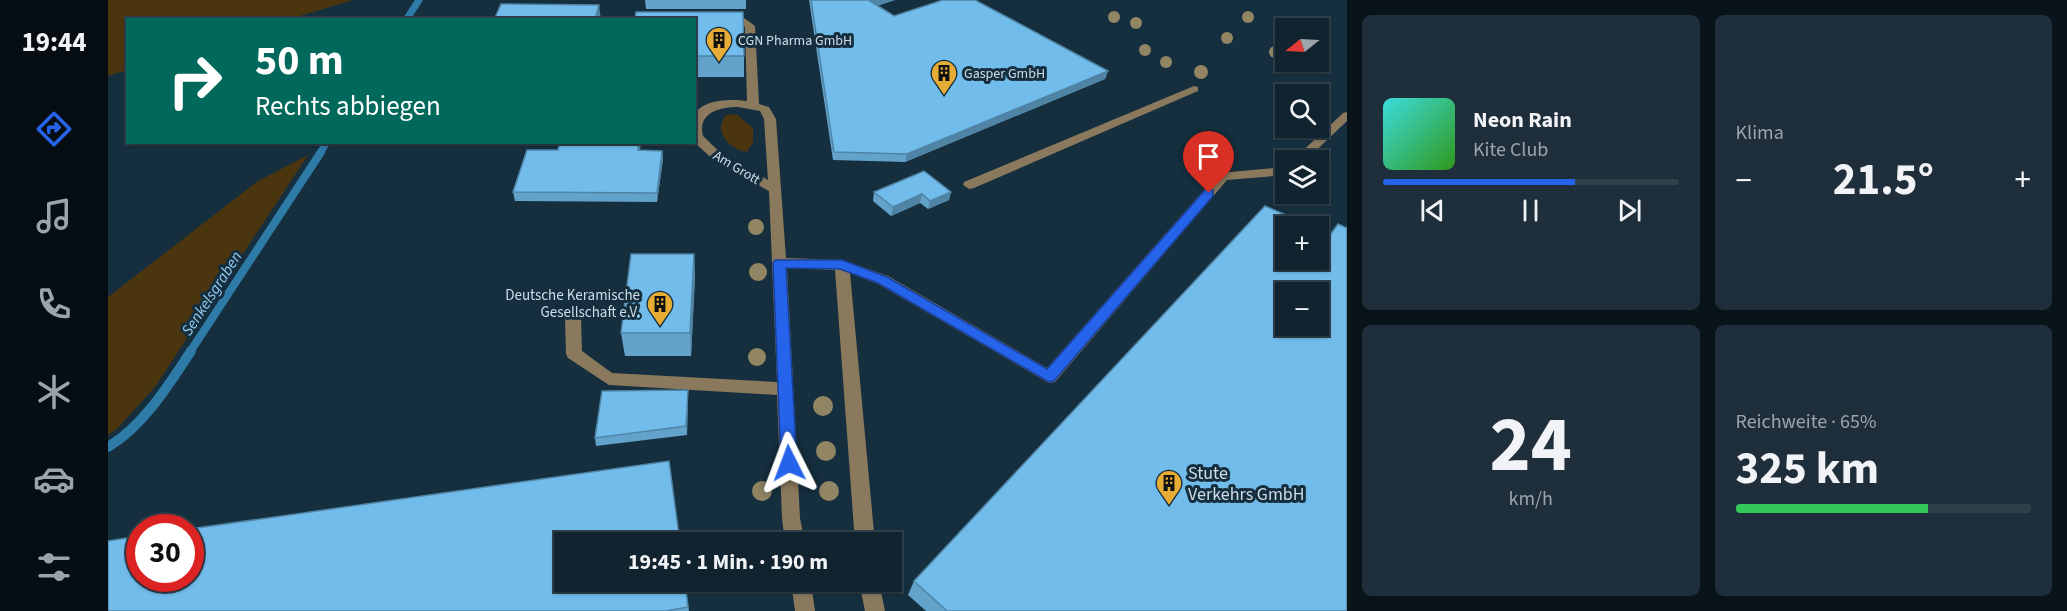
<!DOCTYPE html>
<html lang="de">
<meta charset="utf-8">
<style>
body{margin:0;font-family:"Source Sans 3",sans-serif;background:#1e2f3b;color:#f1f3f6;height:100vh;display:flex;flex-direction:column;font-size:22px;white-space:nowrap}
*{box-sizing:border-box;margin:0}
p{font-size:20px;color:#9ca4aa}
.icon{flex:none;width:33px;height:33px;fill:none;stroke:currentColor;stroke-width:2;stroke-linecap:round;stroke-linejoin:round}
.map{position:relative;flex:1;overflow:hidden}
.drawer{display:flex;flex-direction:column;gap:15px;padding:15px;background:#09131a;width:720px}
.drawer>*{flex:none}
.banner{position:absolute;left:18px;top:18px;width:570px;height:126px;border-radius:0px;box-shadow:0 2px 4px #0004,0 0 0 2px #30404b;background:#00695c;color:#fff;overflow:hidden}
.needle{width:39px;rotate:252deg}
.fabs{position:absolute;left:1167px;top:18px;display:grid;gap:12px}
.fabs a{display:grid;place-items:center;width:54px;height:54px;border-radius:0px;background:#10232f;box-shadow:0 2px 4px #0004,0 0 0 2px #30404b;font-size:30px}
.speed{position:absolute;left:18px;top:514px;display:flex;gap:12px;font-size:30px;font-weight:700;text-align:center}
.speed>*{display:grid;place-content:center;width:78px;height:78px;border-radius:50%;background:#10232f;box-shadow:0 2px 4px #0004,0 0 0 2px #30404b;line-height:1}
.speed .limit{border:9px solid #d22;background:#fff;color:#111}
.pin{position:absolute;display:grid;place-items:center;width:51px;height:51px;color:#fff;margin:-62px -26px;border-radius:50% 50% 50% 0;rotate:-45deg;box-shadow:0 0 6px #0007}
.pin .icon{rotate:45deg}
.me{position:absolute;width:66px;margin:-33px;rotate:357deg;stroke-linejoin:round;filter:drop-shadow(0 0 4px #0008)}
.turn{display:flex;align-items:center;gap:21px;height:126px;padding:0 30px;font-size:27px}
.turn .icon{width:78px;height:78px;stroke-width:2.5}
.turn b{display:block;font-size:42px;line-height:51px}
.big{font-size:45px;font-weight:700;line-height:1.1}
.drawer .card{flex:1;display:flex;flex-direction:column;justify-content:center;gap:9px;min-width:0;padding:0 21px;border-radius:9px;background:#1e2f3b}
.drawer .dial{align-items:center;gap:0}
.dial b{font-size:78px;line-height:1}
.song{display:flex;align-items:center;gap:18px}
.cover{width:72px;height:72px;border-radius:9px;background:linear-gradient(135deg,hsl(180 70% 55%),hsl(110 70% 35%))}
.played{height:6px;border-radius:3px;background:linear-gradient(90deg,#2563eb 65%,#30404b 65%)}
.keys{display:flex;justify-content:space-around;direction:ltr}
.heat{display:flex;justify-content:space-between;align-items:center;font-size:33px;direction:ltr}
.charge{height:9px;border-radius:4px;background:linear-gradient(90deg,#34c759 65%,#30404b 0)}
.drawer .tiles{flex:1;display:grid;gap:15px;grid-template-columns:repeat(2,1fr)}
.trip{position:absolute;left:446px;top:532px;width:348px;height:60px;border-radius:0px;background:#10232f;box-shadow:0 2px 4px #0004,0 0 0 2px #30404b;font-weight:700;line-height:60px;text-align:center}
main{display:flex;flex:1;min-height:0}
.dock{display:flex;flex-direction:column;width:108px;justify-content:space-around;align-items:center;background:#060e13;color:#9ca4aa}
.dock .icon{width:42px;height:42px}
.dock .selected{color:#2563eb}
.dock b{font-size:27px;color:#f1f3f6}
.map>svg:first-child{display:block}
.green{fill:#4a350e}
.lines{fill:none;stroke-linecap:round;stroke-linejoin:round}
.stream-far2{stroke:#2f7ba7;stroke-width:7}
.stream-far1{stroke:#2f7ba7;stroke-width:8}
.stream{stroke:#2f7ba7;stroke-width:10}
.minor{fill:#8a795d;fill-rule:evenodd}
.tree{fill:#918564}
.wall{fill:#62a2cb}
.shaded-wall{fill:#5084a5}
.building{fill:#72bcec;stroke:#5084a5;stroke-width:1.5;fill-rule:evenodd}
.route{fill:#2563eb;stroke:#184099;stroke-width:1.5}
.labels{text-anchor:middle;stroke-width:6;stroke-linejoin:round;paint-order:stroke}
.far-poi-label{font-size:14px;fill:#cedde8;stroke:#152f3f;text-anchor:start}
.far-street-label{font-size:14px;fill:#cedde8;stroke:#152f3f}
.poi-label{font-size:15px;fill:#cedde8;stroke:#152f3f;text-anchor:end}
.water-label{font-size:16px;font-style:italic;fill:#94ccf2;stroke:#152f3f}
.near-poi-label{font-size:18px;fill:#cedde8;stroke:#152f3f;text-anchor:start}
</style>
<main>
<nav class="dock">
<b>19:44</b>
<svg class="icon selected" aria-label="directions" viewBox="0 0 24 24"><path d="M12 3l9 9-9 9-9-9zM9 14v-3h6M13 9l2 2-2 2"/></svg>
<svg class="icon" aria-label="music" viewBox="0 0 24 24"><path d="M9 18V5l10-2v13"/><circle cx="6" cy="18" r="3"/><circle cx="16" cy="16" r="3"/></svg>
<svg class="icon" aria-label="phone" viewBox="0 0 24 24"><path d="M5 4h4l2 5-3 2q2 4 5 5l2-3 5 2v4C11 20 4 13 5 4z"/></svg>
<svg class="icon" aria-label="climate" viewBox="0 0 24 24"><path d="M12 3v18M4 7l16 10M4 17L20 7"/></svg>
<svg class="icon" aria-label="car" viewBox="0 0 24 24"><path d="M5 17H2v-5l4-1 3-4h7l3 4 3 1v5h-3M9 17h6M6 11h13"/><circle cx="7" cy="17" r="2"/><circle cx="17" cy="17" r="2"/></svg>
<svg class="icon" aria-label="filters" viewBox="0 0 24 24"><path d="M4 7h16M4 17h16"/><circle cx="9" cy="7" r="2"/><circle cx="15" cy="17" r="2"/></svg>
</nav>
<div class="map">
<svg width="1239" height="611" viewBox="0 0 1239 611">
<rect width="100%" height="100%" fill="#152f3f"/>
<!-- green -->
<g class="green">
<polygon points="0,0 245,0 182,19 20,20 19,70 0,76"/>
<path d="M628,114L645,128V142L639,152C621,149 605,132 618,115Z"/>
<polygon points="200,155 47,387 9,429 0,435 0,297 150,181"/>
</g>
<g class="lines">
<!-- stream-far2 -->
<g class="stream-far2">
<polyline points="298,20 311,0"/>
<polyline points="212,153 219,142"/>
</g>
<!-- stream-far1 -->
<polyline class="stream-far1" points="82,352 213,152"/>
<!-- stream -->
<path class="stream" d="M0,447C35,426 61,385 83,351"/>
<!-- minor -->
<g class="minor">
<path d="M636,18L647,26L651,104L661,107L668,119L678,258L734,260L780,276L939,368L1111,173L1178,167V175L1119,180L947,382L941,383L770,284L742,273L767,543H747L727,270L679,268L692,518L697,543H677L674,518L669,395L501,385L460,358L458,354L457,318L460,314H470L473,318L474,351L504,373L669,382L661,191L609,163L586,142C586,134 585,124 586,117C592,98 625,99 639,101L637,27L634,24L586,25V20H584ZM630,107L652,111L656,119L660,180L618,158L595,136C589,113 611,107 630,107Z"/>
<polygon points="1086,86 1090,87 1090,91 866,188 861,189 855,185 856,182"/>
<polygon points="1239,112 1239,121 1198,160 1185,160 1235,113"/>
<polygon points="683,582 703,582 707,611 687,611"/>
<polygon points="751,582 771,582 777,611 757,611"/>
</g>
</g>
<!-- trees -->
<g class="tree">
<circle cx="1006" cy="17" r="6"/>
<circle cx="1140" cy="17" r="6"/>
<circle cx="1028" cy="23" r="6"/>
<circle cx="1119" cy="38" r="6"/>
<circle cx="1037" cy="50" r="6"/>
<circle cx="1167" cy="52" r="6"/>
<circle cx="1058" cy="62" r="6"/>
<circle cx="1093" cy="72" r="7"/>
<circle cx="648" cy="227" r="8"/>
<circle cx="650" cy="272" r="9"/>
<circle cx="649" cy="357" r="9"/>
<circle cx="715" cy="406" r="10"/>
<circle cx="718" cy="451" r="10"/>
<circle cx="654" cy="491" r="10"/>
<circle cx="721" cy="491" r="10"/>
</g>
<!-- wall -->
<g class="wall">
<polygon points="537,0 638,0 638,9 538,9"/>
<polygon points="701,0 787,0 769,6 786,16 1000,71 997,79 797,162 725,160"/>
<polygon points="586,20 636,56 636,77 586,77"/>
<polygon points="452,142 533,142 532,150 554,151 555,159 549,202 407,201 405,192 450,150"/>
<polygon points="766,192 843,192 841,200 820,209 812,203 783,216 765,201"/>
<polygon points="1222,235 1239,611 818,611 800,595 806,581"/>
<polygon points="586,254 587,277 583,356 517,356 513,333"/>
<polygon points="580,390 579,435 488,446 487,438"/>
<polygon points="577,582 581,611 0,611"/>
</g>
<!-- shaded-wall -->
<g class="shaded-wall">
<polygon points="764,0 787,0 760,8 762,1"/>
<polygon points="491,5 493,20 487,20"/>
<polygon points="1000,71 997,79 797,162 799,154"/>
<polygon points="531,142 533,142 530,159 530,150"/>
<polygon points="554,151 555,159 549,202 549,193"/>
<polygon points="843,192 841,200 820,209 822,201"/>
<polygon points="814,194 812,203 783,216 785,207"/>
<polygon points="586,254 587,277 583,356 582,333"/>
<polygon points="580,390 580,399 579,435 578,426"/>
</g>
<!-- building -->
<g class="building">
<polygon points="703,0 764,0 762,1 786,16 835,0 867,0 1000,71 799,154 726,152"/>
<polygon points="393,4 491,5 487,20 386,20"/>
<polygon points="528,12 635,12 636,56 586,56 586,20 527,20"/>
<polygon points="452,142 531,142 530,150 554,151 549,193 405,192 419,150 450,150"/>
<polygon points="816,171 843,192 822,201 814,194 785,207 766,192"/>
<path d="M1157,206L1203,226H1178V260H1210V230L1222,235L1230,224L1239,228V611H839L806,581ZM1178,292H1210V326H1178Z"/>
<polygon points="523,254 586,254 582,333 513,333"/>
<polygon points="580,390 578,426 487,438 494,391"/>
<polygon points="561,461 572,543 456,543 456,582 577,582 580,607 558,611 0,611 0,541 32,536 32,579 82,579 82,529"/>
</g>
<!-- route -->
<polygon class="route" points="1101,189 1105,190 1105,196 946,381 941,382 770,283 732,269 678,268 689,463 686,468 681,470 675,468 673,463 665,263 667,260 734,260 779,277 939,369 1097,190"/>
<!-- icons -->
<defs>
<g id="building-pin" transform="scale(1.35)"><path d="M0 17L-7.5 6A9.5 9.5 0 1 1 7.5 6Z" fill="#e7ac36" stroke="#152f3f"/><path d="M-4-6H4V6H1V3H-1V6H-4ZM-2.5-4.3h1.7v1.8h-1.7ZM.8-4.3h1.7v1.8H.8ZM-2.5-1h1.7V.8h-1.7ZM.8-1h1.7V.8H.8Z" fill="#111"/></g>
</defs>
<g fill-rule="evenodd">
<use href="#building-pin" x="611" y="40"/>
<use href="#building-pin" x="836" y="73"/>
<use href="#building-pin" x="552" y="304"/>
<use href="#building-pin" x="1061" y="483"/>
</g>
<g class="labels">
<!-- far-poi labels -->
<g class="far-poi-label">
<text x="630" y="45">CGN Pharma GmbH</text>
<text x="856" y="78">Gasper GmbH</text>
</g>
<!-- far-street labels -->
<g class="far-street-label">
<text transform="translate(629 167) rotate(31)" y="5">Am Grott</text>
</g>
<!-- poi labels -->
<g class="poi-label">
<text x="532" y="300">Deutsche Keramische<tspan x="532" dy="17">Gesellschaft e.V.</tspan></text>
</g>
<!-- water labels -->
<g class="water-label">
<text transform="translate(103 293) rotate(-57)" y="6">Senkelsgraben</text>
</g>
<!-- near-poi labels -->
<g class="near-poi-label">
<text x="1080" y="479">Stute<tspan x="1080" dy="21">Verkehrs GmbH</tspan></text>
</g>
</g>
</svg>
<div class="fabs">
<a><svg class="needle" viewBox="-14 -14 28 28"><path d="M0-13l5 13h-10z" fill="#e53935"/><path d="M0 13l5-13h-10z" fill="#9ca4aa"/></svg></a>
<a><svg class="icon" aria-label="search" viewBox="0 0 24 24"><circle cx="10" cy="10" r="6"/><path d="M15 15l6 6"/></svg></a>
<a><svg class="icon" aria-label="layers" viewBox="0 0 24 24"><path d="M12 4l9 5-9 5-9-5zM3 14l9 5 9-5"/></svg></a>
<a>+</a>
<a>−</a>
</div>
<div class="speed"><div class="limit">30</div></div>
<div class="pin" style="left:1101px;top:193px;background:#d93025"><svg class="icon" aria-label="arrive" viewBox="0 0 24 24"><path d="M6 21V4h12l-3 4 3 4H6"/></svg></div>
<svg class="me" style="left:681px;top:463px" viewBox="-20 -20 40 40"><path d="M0-17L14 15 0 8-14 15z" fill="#2563eb" stroke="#fff" stroke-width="4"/></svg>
<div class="trip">19:45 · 1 Min. · 190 m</div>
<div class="banner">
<div class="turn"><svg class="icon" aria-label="right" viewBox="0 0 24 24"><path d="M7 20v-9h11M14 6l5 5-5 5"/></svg><div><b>50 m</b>Rechts abbiegen</div></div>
</div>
</div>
<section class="drawer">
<div class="tiles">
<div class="card">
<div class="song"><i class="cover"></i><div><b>Neon Rain</b><p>Kite Club</p></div></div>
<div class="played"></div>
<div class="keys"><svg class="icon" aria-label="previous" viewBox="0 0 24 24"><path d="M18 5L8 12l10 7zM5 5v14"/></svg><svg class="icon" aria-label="pause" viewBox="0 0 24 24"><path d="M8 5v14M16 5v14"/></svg><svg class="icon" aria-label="next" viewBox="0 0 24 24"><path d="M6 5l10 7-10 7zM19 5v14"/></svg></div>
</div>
<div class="card"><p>Klima</p>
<div class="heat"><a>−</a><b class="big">21.5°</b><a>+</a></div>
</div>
<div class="card dial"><b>24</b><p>km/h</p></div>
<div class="card"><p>Reichweite · 65%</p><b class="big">325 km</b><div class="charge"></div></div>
</div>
</section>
</main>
